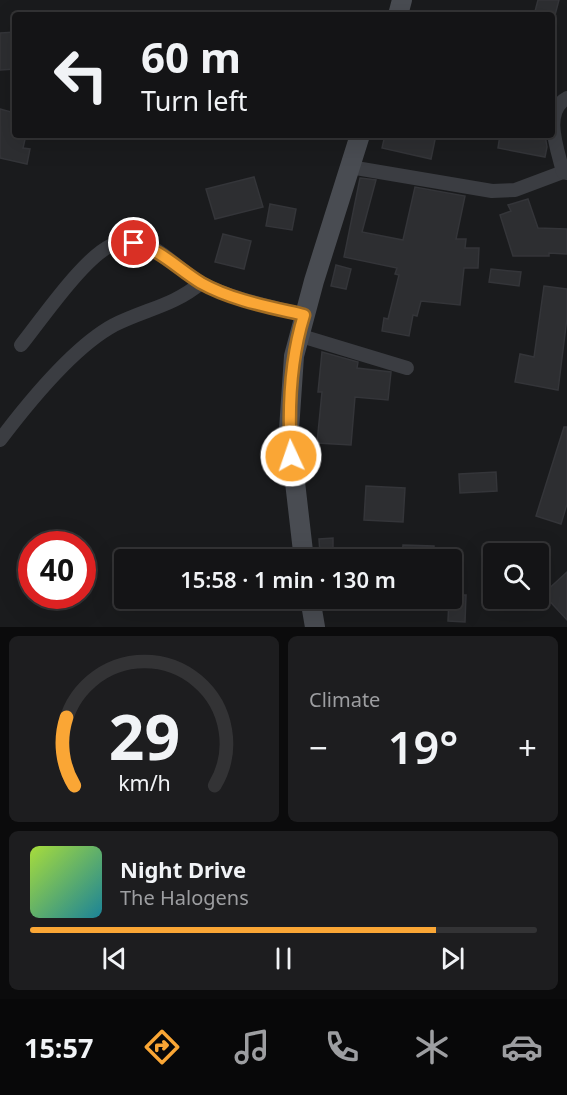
<!DOCTYPE html>
<meta charset="utf-8">
<style>
body{margin:0;font-family:"Noto Sans",sans-serif;background:#1d1d1f;color:#f1f3f6;height:100vh;display:flex;flex-direction:column;font-size:22px;white-space:nowrap}
*{box-sizing:border-box;margin:0}
p{font-size:20px;color:#9d9ea1}
.icon{flex:none;width:33px;height:33px;fill:none;stroke:currentColor;stroke-width:2;stroke-linecap:round;stroke-linejoin:round}
.map{position:relative;height:627px;overflow:hidden}
.details{display:flex;flex-direction:column;gap:9px;padding:9px;background:#0b0b0c;flex:1}
.details>*{flex:none}
.guide{position:absolute;left:12px;top:12px;width:543px;height:126px;border-radius:6px;box-shadow:0 6px 24px #0002,0 0 0 2px #333335;background:#141416;color:#f1f3f6;overflow:hidden}
.controls{position:absolute;left:483px;top:543px;display:grid;gap:12px}
.controls a{display:grid;place-items:center;width:66px;height:66px;border-radius:6px;background:#141416;box-shadow:0 6px 24px #0002,0 0 0 2px #333335;font-size:30px}
.speed{position:absolute;left:18px;top:531px;display:flex;gap:12px;font-size:30px;font-weight:700;text-align:center}
.speed>*{display:grid;place-content:center;width:78px;height:78px;border-radius:50%;background:#141416;box-shadow:0 6px 24px #0002,0 0 0 2px #333335;line-height:1}
.speed .limit{border:9px solid #d22;background:#fff;color:#111}
.pin{position:absolute;display:grid;place-items:center;width:51px;height:51px;color:#fff;margin:-26px;border:3px solid #fff;border-radius:50%;box-shadow:0 2px 6px #0007}
.me{position:absolute;width:66px;margin:-33px;rotate:357deg;stroke-linejoin:round;filter:drop-shadow(0 0 4px #0008)}
.turn{display:flex;align-items:center;gap:21px;height:126px;padding:0 30px;font-size:27px}
.turn .icon{width:78px;height:78px;stroke-width:2.5}
.turn b{display:block;font-size:42px;line-height:51px}
.big{font-size:45px;font-weight:600;line-height:1.1}
.details .card{flex:1;display:flex;flex-direction:column;justify-content:center;gap:9px;min-width:0;padding:0 21px;border-radius:9px;background:#1d1d1f}
.details .dial{align-items:center;gap:0}
.dial svg{height:156px;overflow:visible;fill:none;stroke:#333335;stroke-width:7;stroke-linecap:round;text-anchor:middle}
.dial text{fill:#f1f3f6;stroke:none}
.song{display:flex;align-items:center;gap:18px}
.cover{width:72px;height:72px;border-radius:9px;background:linear-gradient(135deg,hsl(80 70% 55%),hsl(190 70% 35%))}
.played{height:6px;border-radius:3px;background:linear-gradient(90deg,#faa635 80%,#333335 80%)}
.keys{display:flex;justify-content:space-around;direction:ltr}
.heat{display:flex;justify-content:space-between;align-items:center;font-size:33px;direction:ltr}
.details .tiles{flex:1;display:grid;gap:9px;grid-template-columns:1fr 1fr}
.card:last-child{grid-column:span 2}
.trip{position:absolute;left:114px;top:549px;width:348px;height:60px;border-radius:6px;background:#141416;box-shadow:0 6px 24px #0002,0 0 0 2px #333335;font-weight:600;line-height:60px;text-align:center}
.dock{display:flex;height:96px;justify-content:space-around;align-items:center;background:#080809;color:#9d9ea1}
.dock .icon{width:42px;height:42px}
.dock .selected{color:#faa635}
.dock b{font-size:27px;color:#f1f3f6}
.map>svg:first-child{display:block}
.building{fill:#2d2e31;stroke:#343539;stroke-width:1.5}
.lines{fill:none;stroke-linecap:round;stroke-linejoin:round}
.street{stroke:#3b3d42;stroke-width:14}
.secondary{stroke:#494c52;stroke-width:20}
.route-casing{stroke:#a26c22;stroke-width:15}
.route{stroke:#faa635;stroke-width:10}
</style>
<div class="map">
<svg width="567" height="627" viewBox="0 0 567 627">
<rect width="100%" height="100%" fill="#1a1b1d"/>
<!-- building -->
<g class="building">
<polygon points="538,0 559,0 555,15 534,15"/>
<polygon points="15,32 15,69 0,70 0,33"/>
<polygon points="0,109 15,113 15,135 26,135 23,148 30,149 27,164 0,158"/>
<polygon points="385,135 436,135 431,159 382,148"/>
<polygon points="500,135 545,135 547,147 545,157 498,148"/>
<polygon points="254,177 263,207 215,219 206,189"/>
<polygon points="360,178 376,180 362,232 403,240 415,187 465,196 456,239 466,239 465,248 479,248 478,268 464,268 460,305 421,301 417,316 413,315 409,336 382,331 384,318 388,319 399,275 395,274 397,268 344,257"/>
<polygon points="528,199 538,228 567,229 567,254 549,253 549,256 513,256 500,215 511,211 508,205"/>
<polygon points="270,204 296,209 292,230 266,226"/>
<polygon points="223,234 251,241 244,269 215,262"/>
<polygon points="336,265 351,269 346,289 331,286"/>
<polygon points="491,269 521,272 519,286 489,282"/>
<polygon points="544,286 567,289 567,318 558,390 515,382 520,354 534,357"/>
<polygon points="322,352 358,362 357,368 391,372 388,400 355,397 351,445 317,443 322,392 318,392"/>
<polygon points="564,427 567,427 567,504 561,524 536,516"/>
<polygon points="496,472 497,491 460,493 459,474"/>
<polygon points="366,486 405,488 403,522 364,520"/>
<polygon points="333,538 333,552 320,553 319,539"/>
<polygon points="403,545 434,546 434,560 402,560"/>
<polygon points="567,572 567,620 543,594"/>
<polygon points="452,595 466,595 465,622 448,621 449,598 452,598"/>
</g>
<g class="lines">
<!-- street -->
<g class="street">
<polyline points="350,167 492,191 515,190 563,172 567,173"/>
<path d="M563,172C558,150 542,112 567,98"/>
<polyline points="298,335 407,368"/>
<path d="M21,345C41,320 83,259 110,246C121,241 135,242 146,245C164,251 185,275 203,284C234,300 270,306 304,315"/>
<path d="M0,440C28,403 73,347 114,325C146,309 173,306 201,283"/>
</g>
<!-- secondary -->
<g class="secondary">
<polyline points="398,15 402,0"/>
<polyline points="304,560 289,430 294,356 314,281 360,135"/>
<polyline points="310,598 315,627"/>
</g>
</g>
<g class="lines">
<!-- route casing -->
<g class="route-casing">
<path id="route" d="M134,243C160,249 178,269 201,283C231,300 270,307 304,315C290,360 288,409 291,456"/>
</g>
<!-- route -->
<use href="#route" class="route"/>
</g>
</svg>
<div class="controls">
<a><svg class="icon" aria-label="search" viewBox="0 0 24 24"><circle cx="10" cy="10" r="6"/><path d="M15 15l6 6"/></svg></a>
</div>
<div class="speed"><div class="limit">40</div></div>
<div class="pin" style="left:134px;top:243px;background:#d93025"><svg class="icon" aria-label="arrive" viewBox="0 0 24 24"><path d="M6 21V4h12l-3 4 3 4H6"/></svg></div>
<svg class="me" style="left:291px;top:456px" viewBox="-20 -20 40 40"><circle r="17" fill="#faa635" stroke="#fff" stroke-width="3"/><path d="M0-11L8 9 0 5-8 9z" fill="#fff"/></svg>
<div class="trip">15:58 · 1 min · 130 m</div>
<div class="guide">
<div class="turn"><svg class="icon" aria-label="left" viewBox="0 0 24 24"><path d="M17 20v-9H6M10 6l-5 5 5 5"/></svg><div><b>60 m</b>Turn left</div></div>
</div>
</div>
<section class="details">
<div class="tiles">
<div class="card dial"><svg viewBox="0 0 100 80">
<path d="M14 69A42 42 0 1 1 86 69"/>
<path d="M14 69A42 42 0 0 1 10 34" stroke="#faa635"/>
<text x="50" y="56" font-size="32" font-weight="700">29</text>
<text x="50" y="72" font-size="11">km/h</text>
</svg></div>
<div class="card"><p>Climate</p>
<div class="heat"><a>−</a><b class="big">19°</b><a>+</a></div>
</div>
<div class="card">
<div class="song"><i class="cover"></i><div><b>Night Drive</b><p>The Halogens</p></div></div>
<div class="played"></div>
<div class="keys"><svg class="icon" aria-label="previous" viewBox="0 0 24 24"><path d="M18 5L8 12l10 7zM5 5v14"/></svg><svg class="icon" aria-label="pause" viewBox="0 0 24 24"><path d="M8 5v14M16 5v14"/></svg><svg class="icon" aria-label="next" viewBox="0 0 24 24"><path d="M6 5l10 7-10 7zM19 5v14"/></svg></div>
</div>
</div>
</section>
<nav class="dock">
<b>15:57</b>
<svg class="icon selected" aria-label="directions" viewBox="0 0 24 24"><path d="M12 3l9 9-9 9-9-9zM9 14v-3h6M13 9l2 2-2 2"/></svg>
<svg class="icon" aria-label="music" viewBox="0 0 24 24"><path d="M9 18V5l10-2v13"/><circle cx="6" cy="18" r="3"/><circle cx="16" cy="16" r="3"/></svg>
<svg class="icon" aria-label="phone" viewBox="0 0 24 24"><path d="M5 4h4l2 5-3 2q2 4 5 5l2-3 5 2v4C11 20 4 13 5 4z"/></svg>
<svg class="icon" aria-label="climate" viewBox="0 0 24 24"><path d="M12 3v18M4 7l16 10M4 17L20 7"/></svg>
<svg class="icon" aria-label="car" viewBox="0 0 24 24"><path d="M5 17H2v-5l4-1 3-4h7l3 4 3 1v5h-3M9 17h6M6 11h13"/><circle cx="7" cy="17" r="2"/><circle cx="17" cy="17" r="2"/></svg>
</nav>
